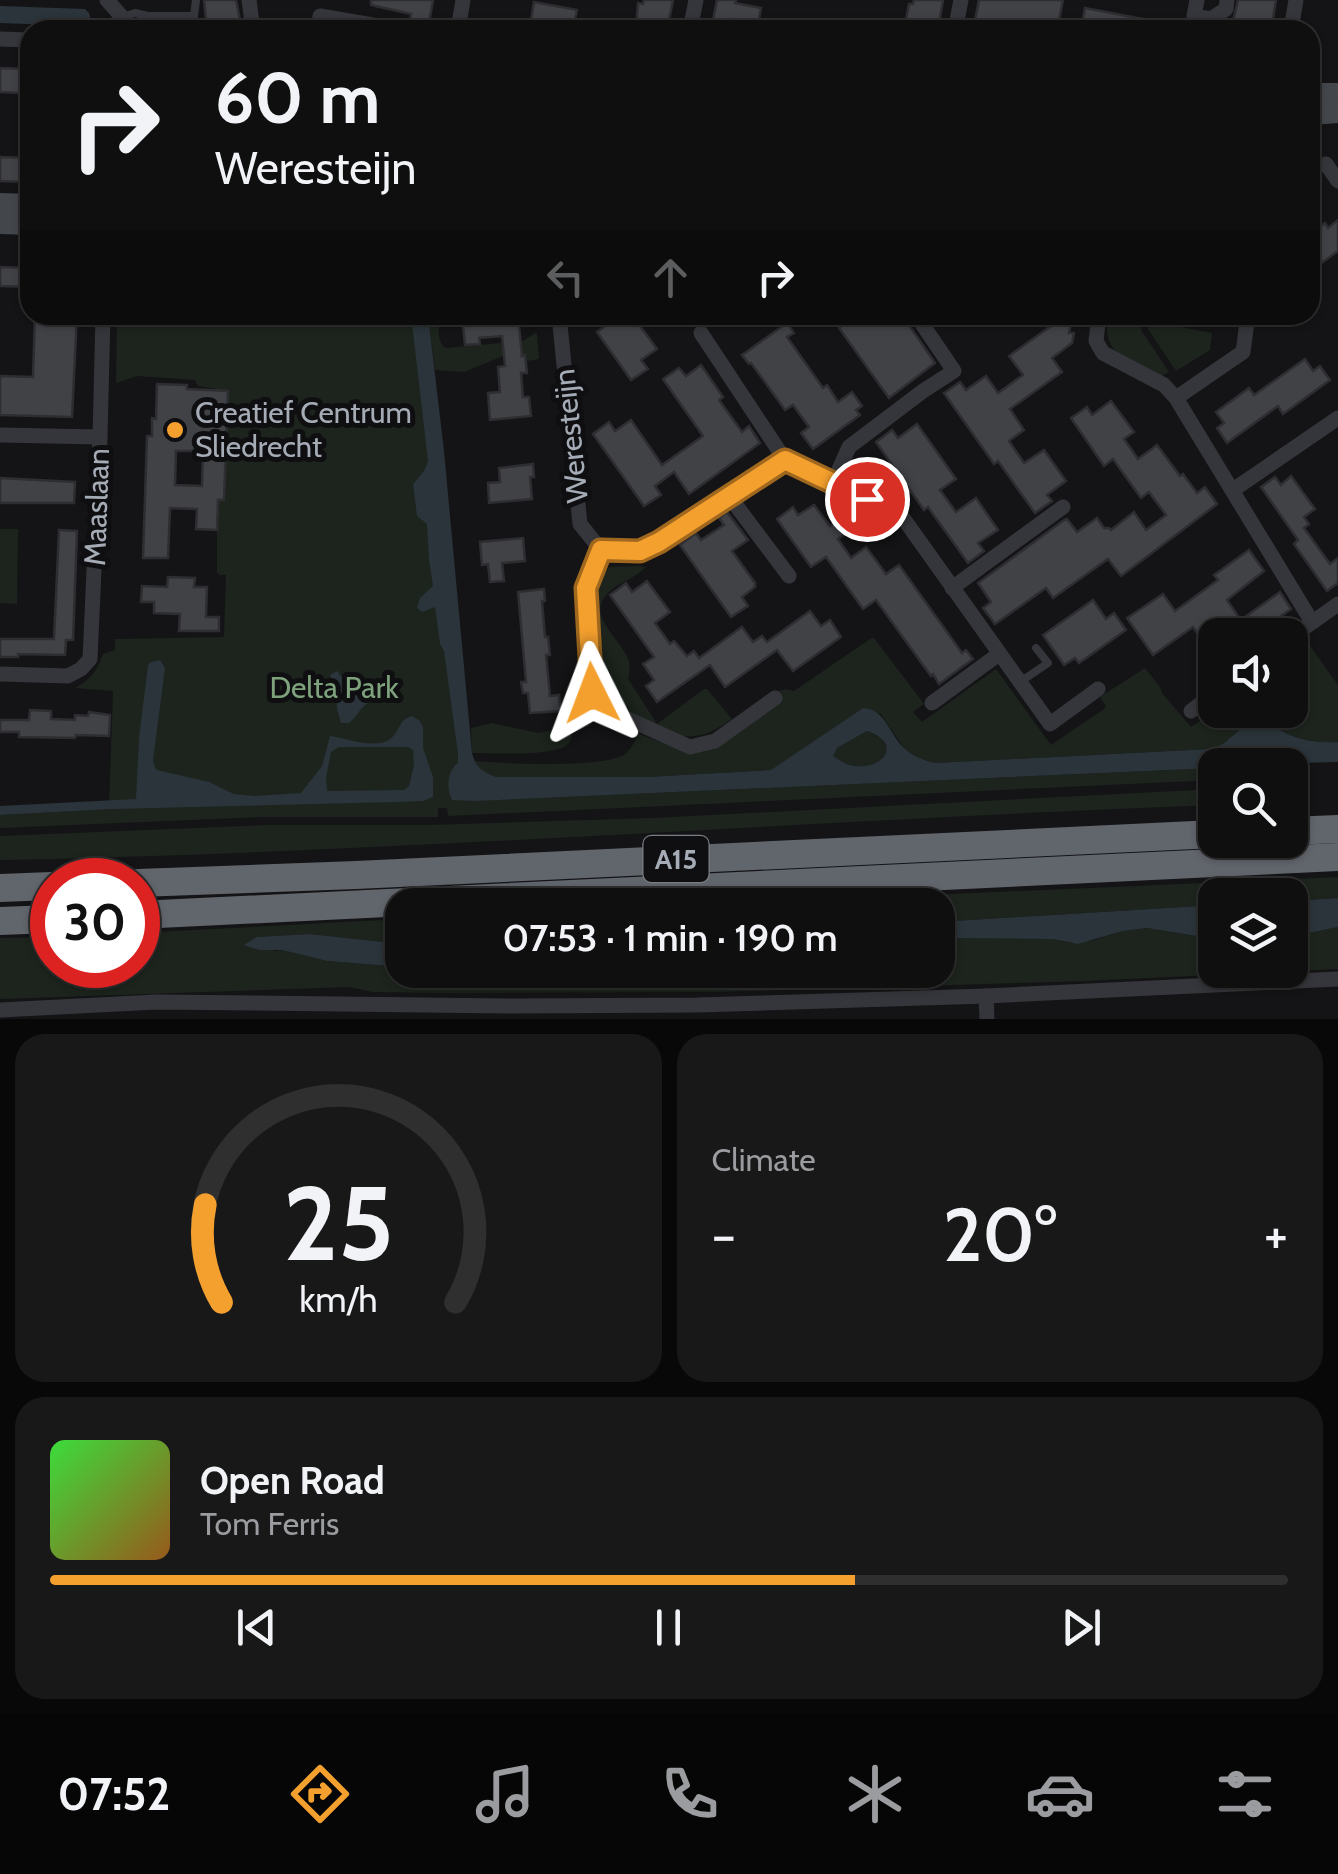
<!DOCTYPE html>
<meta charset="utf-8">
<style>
body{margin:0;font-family:Cabin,sans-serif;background:#181819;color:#f1f3f6;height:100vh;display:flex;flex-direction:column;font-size:38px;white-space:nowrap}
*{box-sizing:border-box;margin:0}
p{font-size:32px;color:#9b9c9f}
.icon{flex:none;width:55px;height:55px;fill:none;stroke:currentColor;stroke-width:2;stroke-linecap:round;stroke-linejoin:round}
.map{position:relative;height:1019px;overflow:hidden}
.details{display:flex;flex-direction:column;gap:15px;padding:15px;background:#080809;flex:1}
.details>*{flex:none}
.hud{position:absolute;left:20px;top:20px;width:1300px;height:305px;border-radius:30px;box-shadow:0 2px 8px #0004,0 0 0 2px #2f2f30;background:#0f0f10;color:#f1f3f6;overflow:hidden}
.controls{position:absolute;left:1198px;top:618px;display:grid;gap:20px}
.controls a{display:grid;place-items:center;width:110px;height:110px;border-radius:20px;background:#0f0f10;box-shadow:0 2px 8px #0004,0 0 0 2px #2f2f30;font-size:50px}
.speed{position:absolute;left:30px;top:858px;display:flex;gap:20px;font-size:50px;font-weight:700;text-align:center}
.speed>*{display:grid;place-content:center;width:130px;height:130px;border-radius:50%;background:#0f0f10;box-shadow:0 2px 8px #0004,0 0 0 2px #2f2f30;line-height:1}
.speed .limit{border:15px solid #d22;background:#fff;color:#111}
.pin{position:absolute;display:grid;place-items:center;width:85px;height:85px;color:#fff;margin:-42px;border:5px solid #fff;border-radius:50%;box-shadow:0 2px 10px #0007}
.me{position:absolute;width:110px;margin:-55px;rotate:357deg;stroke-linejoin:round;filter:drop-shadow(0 0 8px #0008)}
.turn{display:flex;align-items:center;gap:35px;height:210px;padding:0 30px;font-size:45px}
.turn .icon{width:130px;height:130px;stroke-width:2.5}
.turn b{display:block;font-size:70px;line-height:85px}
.lanes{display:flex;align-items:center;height:95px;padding:0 30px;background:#0003;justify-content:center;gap:50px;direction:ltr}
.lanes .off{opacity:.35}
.big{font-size:75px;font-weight:600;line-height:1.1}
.details .widget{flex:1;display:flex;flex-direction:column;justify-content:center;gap:15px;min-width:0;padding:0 35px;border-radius:30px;background:#181819}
.details .dial{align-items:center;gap:0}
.dial svg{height:260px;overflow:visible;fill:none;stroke:#2f2f30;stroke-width:7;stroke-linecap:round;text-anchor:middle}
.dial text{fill:#f1f3f6;stroke:none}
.song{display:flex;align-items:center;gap:30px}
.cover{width:120px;height:120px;border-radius:15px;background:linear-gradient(135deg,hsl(120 70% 55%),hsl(30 70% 35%))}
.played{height:10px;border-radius:5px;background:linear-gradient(90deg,#f4a02e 65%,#2f2f30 65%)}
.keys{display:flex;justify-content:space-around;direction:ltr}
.heat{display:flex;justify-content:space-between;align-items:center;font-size:55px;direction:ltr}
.details .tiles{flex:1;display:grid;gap:15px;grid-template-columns:1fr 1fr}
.widget:last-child{grid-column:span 2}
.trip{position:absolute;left:385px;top:888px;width:570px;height:100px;border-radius:30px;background:#0f0f10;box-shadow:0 2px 8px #0004,0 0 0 2px #2f2f30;font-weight:600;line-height:100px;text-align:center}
.tabs{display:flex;height:160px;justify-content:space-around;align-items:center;background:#060606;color:#9b9c9f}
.tabs .icon{width:70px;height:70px}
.tabs .active{color:#f4a02e}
.tabs b{font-size:45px;color:#f1f3f6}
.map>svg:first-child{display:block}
.green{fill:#1c241d}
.water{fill:#2a343a;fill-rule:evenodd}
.building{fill:#404246;stroke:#2e2e32;stroke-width:2.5;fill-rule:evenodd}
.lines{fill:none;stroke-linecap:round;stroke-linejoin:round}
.lane{stroke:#35363b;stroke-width:8}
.street{stroke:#35363b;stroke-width:15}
.secondary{stroke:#43464b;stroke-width:22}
.highway{stroke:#61656c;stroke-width:28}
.route-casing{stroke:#9f681e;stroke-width:25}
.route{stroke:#f4a02e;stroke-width:18}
.poi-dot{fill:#f4a02e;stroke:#0f0f11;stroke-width:4}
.labels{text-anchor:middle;stroke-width:10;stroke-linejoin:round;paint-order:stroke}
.shield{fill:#0f0f11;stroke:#797d84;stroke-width:2.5}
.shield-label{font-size:28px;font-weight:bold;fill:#a6acb6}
.poi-label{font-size:30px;fill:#a6acb6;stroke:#0f0f11;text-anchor:start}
.street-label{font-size:30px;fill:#a6acb6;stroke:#0f0f11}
.park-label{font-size:30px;fill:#7da27c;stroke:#0f0f11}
</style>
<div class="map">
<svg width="1338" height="1019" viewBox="0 0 1338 1019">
<rect width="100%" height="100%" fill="#141416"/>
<!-- green -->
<g class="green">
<path d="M117,315H426L468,801L1215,768V780L448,816L447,808H438V817H260L0,828V815L109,809L113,691L75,688C91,679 97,671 103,654L115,650V639L224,637L226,575H220L217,573V389L198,386L195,380L137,376L116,383Z"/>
<path d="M428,315H440C439,327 436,339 445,348L523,341L535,333L537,334L539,359L527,361L526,354L503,356L464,372L435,370Z"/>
<path d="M1107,315L1143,320L1141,330L1169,372L1159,378C1127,359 1103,357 1107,315Z"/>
<polygon points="1150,321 1212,333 1210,350 1176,371 1148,329"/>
<polygon points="0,529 18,529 17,604 0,603"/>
<path d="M639,566L646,567C635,579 619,581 607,594C587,614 618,638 627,656C631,664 630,671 628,679L657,724L704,689H707L732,719C716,730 703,738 683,736L611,704L604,698L600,688L595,588L599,578L610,567Z"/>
<path d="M874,638L924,704L913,712L922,722L996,669L1051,745L1104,709L1106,706L1100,697L1145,668L1160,687L1162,693L1191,727L1216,710H1290V656L1308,643L1338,685V742C1304,744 1283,735 1257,715L1223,744L1210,749L935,763L918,758L905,750L881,714L863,708L772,770L647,777H496L482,772L474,761C503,763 604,769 625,754C631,749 635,741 639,734L679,749L692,751L775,692L786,689L794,691L870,639Z"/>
<path d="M492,723L538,733L566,727L570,729C571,735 574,738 568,744C556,757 491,753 472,753L471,728Z"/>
<path d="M867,731L882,739L887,749C880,773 849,769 832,756L837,748Z"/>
<path d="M1215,789V805C810,820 405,852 0,860V836L266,825H428L653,818Z"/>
<polygon points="1338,877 1338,898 1290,901 1290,895 1215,895 1215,905 938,922 938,905 700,905"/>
<polygon points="402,919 402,944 310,934 257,937 274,951 282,950 327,961 402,967 402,970 938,970 938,938 1052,939 1071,943 1091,941 1123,931 1147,928 1215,939 1215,970 1290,970 1290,937 1338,927 1338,969 1085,981 716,992 443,993 372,992 349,987 0,999 0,938 52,937 52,965 138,965 138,933"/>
</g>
<!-- water -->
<g class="water">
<polygon points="0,6 85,9 89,13 92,24 81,26 0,23"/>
<path d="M411,315H428L444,451L472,753C476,768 483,772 496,777H647L771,770L863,708C886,709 889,734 904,748C913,757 924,760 935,763L1210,749L1223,744L1257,715C1283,735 1304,744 1338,742V762L1215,765V768L475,801L452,800C446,788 447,771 458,763V754L444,651L440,644L435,607L422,612L417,608L420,598L433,586L429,560L427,524L417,516L413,484L424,471L428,461ZM867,731C913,747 868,784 833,756L837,748Z"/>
<path d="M160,660L165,668L153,760L155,768L157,770L209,782L234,794L254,796L301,793L322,766L330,736C348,738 382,753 395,734C402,724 400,720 412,716L420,721L423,727V748L433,777V797L423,801L397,802L113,809L0,815V806L136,799L139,738L148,665L151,662ZM339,747H408L413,750L414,765L409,786L404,790L327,791L326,778L331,752Z"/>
<path d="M337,671L342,677L349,674L371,691L377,690L378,698C357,707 363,711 349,723H341L337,709L336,688L330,675Z"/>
<polygon points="1338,898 1338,927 1290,937 1290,901"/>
<polygon points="1215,905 1215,939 1147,928 1123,931 1078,944 1052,939 938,938 938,922"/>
<polygon points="310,934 402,944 402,967 327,961 282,950 259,950 244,945 257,937"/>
</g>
<!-- building -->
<g class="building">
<polygon points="204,0 236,0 242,30 207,30"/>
<polygon points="371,0 433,0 429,23 410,20 411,14 371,5"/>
<polygon points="644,0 673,0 667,30 636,30 638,3 643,4"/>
<polygon points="717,0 736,0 735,3 761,8 758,24 732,19 730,30 711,30"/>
<polygon points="914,0 943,0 938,30 904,30 909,4 913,4"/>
<polygon points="979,0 1063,0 1057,30 973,30"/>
<polygon points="1238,0 1276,0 1271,30 1231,30"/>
<polygon points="534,2 577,10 573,29 531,20"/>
<polygon points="1085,8 1169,24 1168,30 1081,30"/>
<polygon points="0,68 30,69 30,85 21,85 20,93 0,92"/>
<polygon points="0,157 30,158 30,182 0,181"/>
<polygon points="1338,220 1338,251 1310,271 1310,234 1325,223 1328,228"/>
<polygon points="0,267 30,268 30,287 0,286"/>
<polygon points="35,315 77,315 72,417 0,415 0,376 33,377"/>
<polygon points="470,315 485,315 486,319 518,316 522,356 525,355 527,373 521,373 523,397 529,397 531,416 490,420 488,393 500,392 498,367 505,366 502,336 479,338 480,344 465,345 462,316"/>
<polygon points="611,315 632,315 657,349 641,360 648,369 631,380 597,332 614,319"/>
<polygon points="832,315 902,315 935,363 889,398 839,328 840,327"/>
<polygon points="1028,315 1068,315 1067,322 1071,323 1069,333 1074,333 1072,343 1052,358 1062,372 1010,409 1024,430 1009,441 1024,463 1044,450 1066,481 1047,495 1052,501 1035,513 998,461 994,464 944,393 960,382 966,390 986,376 998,393 1023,375 1009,356 1051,326 1028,321"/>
<polygon points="787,323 794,333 787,337 823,388 827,385 838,402 852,392 862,406 856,410 860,415 813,449 801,433 809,427 793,405 785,410 751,363 749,364 742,355"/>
<polygon points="1305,359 1313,371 1320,366 1330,380 1283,414 1278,406 1227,443 1217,428 1224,423 1216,412 1249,388 1254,395"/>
<polygon points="701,365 723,397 719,400 742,432 749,426 760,443 689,494 674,472 655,486 661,495 644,506 593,434 609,422 615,431 631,420 662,465 703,436 663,379 679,368 686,376"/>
<path d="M157,384L187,385V389L228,391L224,500H218L217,530L196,529L197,509L170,508L168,558H143L147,436H152V418L156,419ZM176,451H203L202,486L175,485Z"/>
<polygon points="1111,401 1134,432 1124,439 1138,459 1157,445 1180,476 1183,474 1197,493 1205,487 1217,504 1121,576 1108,559 1053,598 1046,588 995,624 983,608 991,602 978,583 1064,520 1067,519 1077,532 1097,518 1104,528 1109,528 1111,530 1134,512 1146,530 1166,515 1149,492 1141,498 1113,459 1104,466 1071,418 1087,407 1092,415"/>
<polygon points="917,424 956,479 940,490 956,512 976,498 998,530 978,543 984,551 968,563 928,507 924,510 876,442 892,430 898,438"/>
<polygon points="533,464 534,477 530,477 532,499 489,503 488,483 500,482 499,468"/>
<polygon points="1291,476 1315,509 1304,517 1309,524 1304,528 1330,564 1338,558 1338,583 1327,591 1294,544 1298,540 1261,487 1275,477 1281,485"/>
<polygon points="0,478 75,482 74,503 0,503"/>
<polygon points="814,505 830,526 845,515 854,527 838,539 851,558 866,547 886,574 899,565 962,653 966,650 973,659 939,684 933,674 931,676 876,600 863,609 826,557 811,567 777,519 793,507 798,515"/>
<polygon points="727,512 748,540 732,551 755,583 755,587 742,597 748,606 731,617 680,545 696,533 701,540 724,525 719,518"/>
<polygon points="59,530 77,531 73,640 66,640 65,655 18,654 18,657 0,657 0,639 54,639"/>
<polygon points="523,538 525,561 502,563 504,581 490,582 488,564 482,565 480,542"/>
<polygon points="1249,550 1264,571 1227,600 1240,619 1205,644 1193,627 1153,655 1127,618 1163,594 1175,611 1218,580 1214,575"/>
<polygon points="168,577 195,578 194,587 207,587 206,617 219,617 219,631 179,631 180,614 154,613 154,602 141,602 142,586 167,587"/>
<polygon points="647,581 670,612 655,623 670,644 674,641 687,656 694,651 699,658 742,627 753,642 762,636 767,642 810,611 821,626 830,620 841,637 793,671 777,650 725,687 710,665 657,702 646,686 654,680 643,664 654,657 610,595 626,583 632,592"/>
<polygon points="544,589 545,601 542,601 545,637 548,637 550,655 546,655 550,696 559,695 561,711 530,713 528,693 523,693 521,682 526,682 518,592"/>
<polygon points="1280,592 1291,609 1256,634 1245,617"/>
<polygon points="1093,600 1106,619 1114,613 1126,630 1079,663 1075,658 1064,665 1043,635"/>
<polygon points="30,710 51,711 51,719 75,720 75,715 88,716 89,712 110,715 109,736 76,735 75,738 19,737 19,732 0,732 0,720 29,720"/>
</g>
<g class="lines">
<!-- lane -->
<g class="lane">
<polyline points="148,16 194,16 196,0"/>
<polyline points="122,17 135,13 148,16 148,30"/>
<polyline points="1020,682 1048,663 1036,648"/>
</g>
<!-- street -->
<g class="street">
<polyline points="107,0 122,17 111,30"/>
<polyline points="249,0 253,30"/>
<polyline points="1197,0 1194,16 1211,19 1226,9 1227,0"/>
<polyline points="318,30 320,16 402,30"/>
<polyline points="458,30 463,0"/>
<polyline points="690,30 696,0"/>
<polyline points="955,30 961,0"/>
<polyline points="1291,30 1296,0"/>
<polyline points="0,39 30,40"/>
<polyline points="1326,164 1338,181"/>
<polyline points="559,315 580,524 601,550 640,551 659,542 785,460 901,515 1050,724 1098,689"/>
<polyline points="1099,315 1096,341 1103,353 1164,385 1176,398 1312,622"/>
<polyline points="701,333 785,460"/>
<polyline points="1176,398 1243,352 1248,315"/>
<polyline points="0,435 100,437"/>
<polyline points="833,483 849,447 923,391 954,371 916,315"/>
<polyline points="1233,490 1338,418"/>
<polyline points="729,496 789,576"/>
<polyline points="601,550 586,588 592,693 608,710 690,747 715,741 775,698"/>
<polyline points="952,588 1063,507"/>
<polyline points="1290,638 1338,604"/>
<polyline points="0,674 68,676 81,669 90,659 100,437 103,315"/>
<polyline points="932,703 999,654"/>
<polyline points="1191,711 1215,693"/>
<polyline points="986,996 987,1019"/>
<polyline points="0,1010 156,1002 512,1006 697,1005 986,996 1338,979"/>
</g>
<!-- secondary -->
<g class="secondary">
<polyline points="1310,94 1338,94"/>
<polyline points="1310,114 1338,112"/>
<polyline points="0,204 30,205"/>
<polyline points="0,223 30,224"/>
</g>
<!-- highway -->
<g class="highway">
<polyline points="1290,831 1338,829"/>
<polyline points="138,883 356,875 1215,834"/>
<polyline points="0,888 52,886"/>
<polyline points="138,915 1338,857"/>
<polyline points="0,921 52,919"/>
</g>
</g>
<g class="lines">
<!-- route casing -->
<g class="route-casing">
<polyline id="route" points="592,693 586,588 601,550 640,551 659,542 785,460 867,499"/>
</g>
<!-- route -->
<use href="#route" class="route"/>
</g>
<!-- markers -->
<circle class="poi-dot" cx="175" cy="430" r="10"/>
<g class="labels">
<!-- shield labels -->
<rect class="shield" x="643.5" y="836" width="65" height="46" rx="8"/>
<g class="shield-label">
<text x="676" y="869">A15</text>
</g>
<!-- poi labels -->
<g class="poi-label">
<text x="195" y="423">Creatief Centrum<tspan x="195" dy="34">Sliedrecht</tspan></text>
</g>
<!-- street labels -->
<g class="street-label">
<text transform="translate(571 436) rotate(-96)" y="10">Weresteijn</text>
<text transform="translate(97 507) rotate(-88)" y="10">Maaslaan</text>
</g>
<!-- park labels -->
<g class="park-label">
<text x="334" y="698">Delta Park</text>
</g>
</g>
</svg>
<div class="controls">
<a><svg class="icon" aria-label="sound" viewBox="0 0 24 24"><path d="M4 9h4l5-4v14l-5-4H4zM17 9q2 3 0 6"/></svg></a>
<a><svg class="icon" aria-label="search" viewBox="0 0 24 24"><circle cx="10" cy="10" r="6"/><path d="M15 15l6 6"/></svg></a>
<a><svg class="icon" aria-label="layers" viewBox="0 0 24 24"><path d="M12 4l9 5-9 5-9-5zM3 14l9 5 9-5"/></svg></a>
</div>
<div class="speed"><div class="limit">30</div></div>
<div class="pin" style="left:867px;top:499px;background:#d93025"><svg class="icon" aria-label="arrive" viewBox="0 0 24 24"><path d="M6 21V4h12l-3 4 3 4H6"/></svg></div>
<svg class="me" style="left:592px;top:693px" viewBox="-20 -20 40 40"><path d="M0-17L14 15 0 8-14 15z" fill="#f4a02e" stroke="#fff" stroke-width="4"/></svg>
<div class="trip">07:53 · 1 min · 190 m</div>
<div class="hud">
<div class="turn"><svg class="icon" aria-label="right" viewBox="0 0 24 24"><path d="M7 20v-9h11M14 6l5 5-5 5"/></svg><div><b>60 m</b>Weresteijn</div></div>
<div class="lanes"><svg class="icon off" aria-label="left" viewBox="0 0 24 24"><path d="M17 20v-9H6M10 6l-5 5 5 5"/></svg><svg class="icon off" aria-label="ahead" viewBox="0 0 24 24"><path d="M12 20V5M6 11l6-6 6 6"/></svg><svg class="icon" aria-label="right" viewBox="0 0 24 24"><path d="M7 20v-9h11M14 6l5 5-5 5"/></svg></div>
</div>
</div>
<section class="details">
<div class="tiles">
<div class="widget dial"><svg viewBox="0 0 100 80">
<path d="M14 69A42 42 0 1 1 86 69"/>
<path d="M14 69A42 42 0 0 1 9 39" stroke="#f4a02e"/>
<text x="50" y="56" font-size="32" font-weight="700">25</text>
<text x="50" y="72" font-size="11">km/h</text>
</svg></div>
<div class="widget"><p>Climate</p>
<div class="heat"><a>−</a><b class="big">20°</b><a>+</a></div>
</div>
<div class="widget">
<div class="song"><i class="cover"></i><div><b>Open Road</b><p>Tom Ferris</p></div></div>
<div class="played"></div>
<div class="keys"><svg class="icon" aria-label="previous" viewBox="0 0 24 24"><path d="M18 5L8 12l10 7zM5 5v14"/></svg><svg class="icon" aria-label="pause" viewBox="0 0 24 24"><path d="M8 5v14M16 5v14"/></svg><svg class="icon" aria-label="next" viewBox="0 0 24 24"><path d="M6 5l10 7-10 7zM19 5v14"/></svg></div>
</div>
</div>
</section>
<nav class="tabs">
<b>07:52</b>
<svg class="icon active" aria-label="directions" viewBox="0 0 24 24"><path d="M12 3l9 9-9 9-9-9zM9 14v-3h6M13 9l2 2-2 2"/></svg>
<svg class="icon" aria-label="music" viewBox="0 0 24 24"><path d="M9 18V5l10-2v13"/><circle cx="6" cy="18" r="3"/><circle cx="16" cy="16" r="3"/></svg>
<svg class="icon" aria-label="phone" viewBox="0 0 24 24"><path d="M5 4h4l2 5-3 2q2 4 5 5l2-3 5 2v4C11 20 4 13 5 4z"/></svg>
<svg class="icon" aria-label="climate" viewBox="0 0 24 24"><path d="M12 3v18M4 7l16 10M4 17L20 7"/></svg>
<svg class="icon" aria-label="car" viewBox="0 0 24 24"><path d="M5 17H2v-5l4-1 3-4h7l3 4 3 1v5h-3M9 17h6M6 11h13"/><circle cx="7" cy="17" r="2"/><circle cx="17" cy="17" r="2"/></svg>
<svg class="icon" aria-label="filters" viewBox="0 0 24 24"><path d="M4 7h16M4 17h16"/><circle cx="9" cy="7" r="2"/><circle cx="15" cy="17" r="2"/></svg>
</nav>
